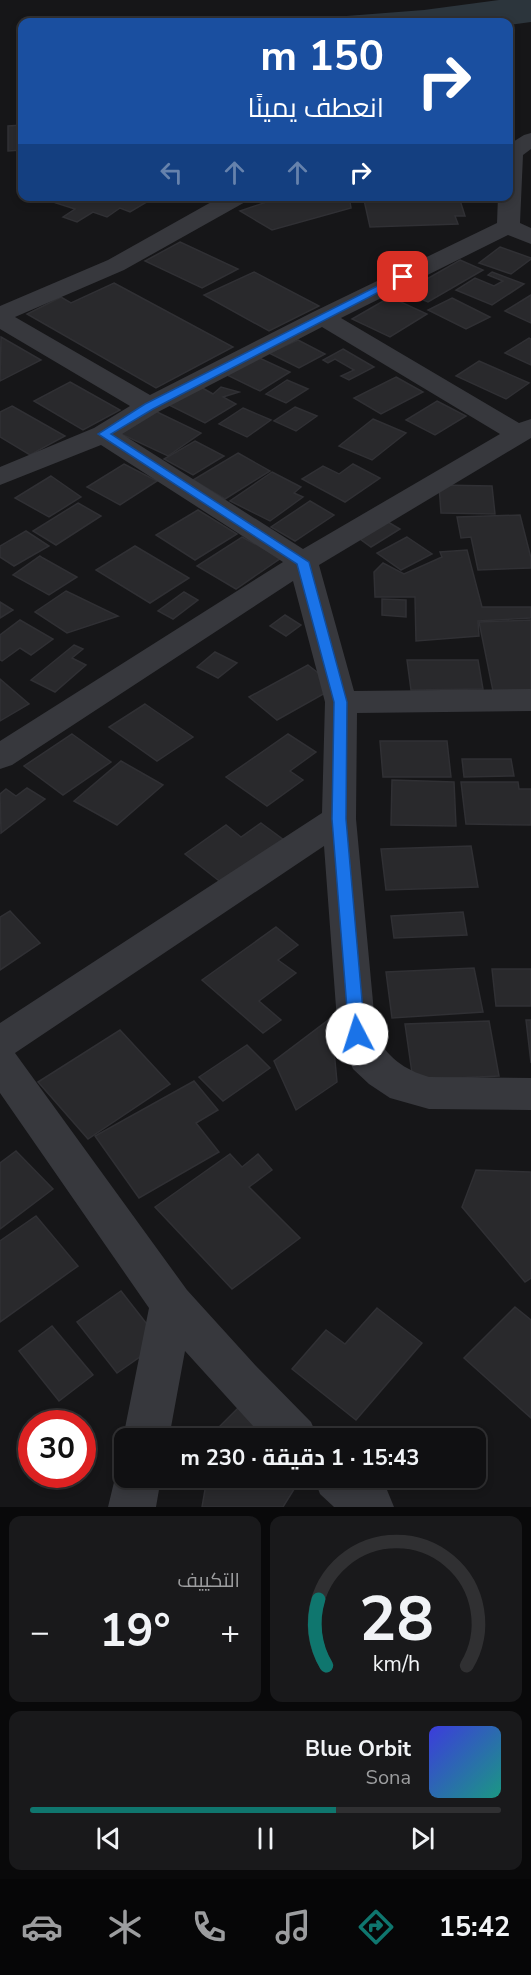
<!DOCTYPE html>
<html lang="ar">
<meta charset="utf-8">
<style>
body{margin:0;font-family:"Nunito Sans",Cairo,sans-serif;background:#19191b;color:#f1f3f6;direction:rtl;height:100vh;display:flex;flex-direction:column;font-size:22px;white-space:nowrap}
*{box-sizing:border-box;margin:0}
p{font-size:20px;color:#9c9d9f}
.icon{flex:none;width:33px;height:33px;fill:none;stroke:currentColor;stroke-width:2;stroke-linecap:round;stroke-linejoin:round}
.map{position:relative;height:1507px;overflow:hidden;direction:ltr}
.side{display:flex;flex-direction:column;gap:9px;padding:9px;background:#09090a;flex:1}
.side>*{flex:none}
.guide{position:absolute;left:18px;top:18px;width:495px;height:183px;border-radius:12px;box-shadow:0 3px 9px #0003,0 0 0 2px #303032;direction:rtl;background:#1a4fa0;color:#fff;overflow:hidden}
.speed{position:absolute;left:18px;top:1410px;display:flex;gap:12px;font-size:30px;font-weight:700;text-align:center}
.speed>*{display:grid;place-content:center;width:78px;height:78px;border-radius:50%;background:#101012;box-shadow:0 3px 9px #0003,0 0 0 2px #303032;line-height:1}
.speed .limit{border:9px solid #d22;background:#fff;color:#111}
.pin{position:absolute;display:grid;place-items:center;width:51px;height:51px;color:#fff;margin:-26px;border-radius:12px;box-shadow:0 3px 9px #0006}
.me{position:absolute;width:66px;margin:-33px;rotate:355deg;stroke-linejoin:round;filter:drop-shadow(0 0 4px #0008)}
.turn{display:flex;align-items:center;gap:21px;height:126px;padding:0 30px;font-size:27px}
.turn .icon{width:78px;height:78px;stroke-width:2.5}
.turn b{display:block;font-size:42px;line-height:51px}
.lanes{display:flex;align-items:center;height:57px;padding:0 30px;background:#0003;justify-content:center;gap:30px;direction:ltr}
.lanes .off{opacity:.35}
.big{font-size:45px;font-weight:700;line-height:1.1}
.side .tile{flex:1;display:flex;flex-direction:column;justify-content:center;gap:9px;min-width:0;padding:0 21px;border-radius:12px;background:#19191b}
.side .dial{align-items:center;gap:0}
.dial svg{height:156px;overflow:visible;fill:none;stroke:#303032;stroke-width:7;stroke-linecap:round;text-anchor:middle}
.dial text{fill:#f1f3f6;stroke:none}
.song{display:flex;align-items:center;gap:18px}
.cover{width:72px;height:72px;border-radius:9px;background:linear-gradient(135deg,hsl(240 70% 55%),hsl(170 70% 35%))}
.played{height:6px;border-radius:3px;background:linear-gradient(90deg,#0f766e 65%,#303032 65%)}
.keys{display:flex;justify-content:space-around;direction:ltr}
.heat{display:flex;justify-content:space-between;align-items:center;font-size:33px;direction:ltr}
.side .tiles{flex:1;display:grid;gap:9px;grid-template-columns:1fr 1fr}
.tile:last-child{grid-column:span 2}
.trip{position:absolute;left:114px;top:1428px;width:372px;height:60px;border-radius:12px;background:#101012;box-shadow:0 3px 9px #0003,0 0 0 2px #303032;font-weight:700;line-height:60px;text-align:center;direction:rtl}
.tabs{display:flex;height:96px;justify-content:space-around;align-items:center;background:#060607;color:#9c9d9f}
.tabs .icon{width:42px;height:42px}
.tabs .active{color:#0f766e}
.tabs b{font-size:27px;color:#f1f3f6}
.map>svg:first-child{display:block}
.water{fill:#2c353c}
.building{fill:#29292c;stroke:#303034;stroke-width:1.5}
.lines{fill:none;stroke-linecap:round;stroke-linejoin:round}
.street{fill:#37383d;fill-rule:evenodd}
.route{fill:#1a73e8;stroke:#114b97;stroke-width:1.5}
</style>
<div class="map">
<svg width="531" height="1507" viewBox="0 0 531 1507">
<rect width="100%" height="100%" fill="#161618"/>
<!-- water -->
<polygon class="water" points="499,0 531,0 531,22 509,25 508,22 269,22 424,10"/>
<!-- building -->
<g class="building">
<polygon points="22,125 22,150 8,151 8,126"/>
<polygon points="66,196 131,196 147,202 130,212 120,208 107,217 93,212 77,222 63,217 75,209 56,203"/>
<polygon points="284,196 349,196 351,208 272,230 240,211"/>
<polygon points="459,197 465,216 455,216 458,224 370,227 364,200"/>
<polygon points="180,242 238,269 202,288 145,261"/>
<polygon points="500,247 531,258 531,259 511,274 479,263"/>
<polygon points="460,260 483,270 428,302 404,292"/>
<polygon points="254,272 319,306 269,331 204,295"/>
<polygon points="492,272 524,284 492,305 456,290 475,278 494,286 503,281 488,275"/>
<polygon points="114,283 233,347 156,388 27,314 61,297 71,303"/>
<polygon points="531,295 531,323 505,311"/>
<polygon points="390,297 427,314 390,337 352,319"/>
<polygon points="452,298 490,317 466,329 428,310"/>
<polygon points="1,337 41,360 0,381"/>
<polygon points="529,338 531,339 531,365 505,353"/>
<polygon points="298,340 325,354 299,368 269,353"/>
<polygon points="343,349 374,367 349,380 341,376 354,370 335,359 328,363 323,360"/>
<polygon points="255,356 290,372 260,391 225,374"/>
<polygon points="479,361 529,383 506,399 456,376"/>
<polygon points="396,377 423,392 381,414 354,398"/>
<polygon points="287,380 308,389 286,403 266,394"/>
<polygon points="70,382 120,410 83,430 34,401"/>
<polygon points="199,386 213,394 221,387 239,392 223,397 236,404 205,423 167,404"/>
<polygon points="437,401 466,416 435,435 406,420"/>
<polygon points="12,406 65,436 30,455 0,437 0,412"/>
<polygon points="295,407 317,416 296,431 274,421"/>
<polygon points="243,408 271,420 247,437 219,424"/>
<polygon points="155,411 201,433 168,456 121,434"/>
<polygon points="373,419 406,433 372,460 339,446"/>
<polygon points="195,441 224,456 193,475 164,459"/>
<polygon points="238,453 270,471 225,499 193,480"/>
<polygon points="124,464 157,481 120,505 87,487"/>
<polygon points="353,464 380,478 345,502 302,479 323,466 339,474"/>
<polygon points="272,472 301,487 294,493 303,497 270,521 230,501"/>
<polygon points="51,476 81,497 49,517 15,498"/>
<polygon points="439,485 492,486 495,514 441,513"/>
<polygon points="310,501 334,515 295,541 271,527"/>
<polygon points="78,503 101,516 56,545 33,531"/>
<polygon points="198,510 237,534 195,560 156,535"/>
<polygon points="520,515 531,558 531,568 478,570 471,537 461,538 457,517"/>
<polygon points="388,522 400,529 371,547 360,539"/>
<polygon points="26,531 49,546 14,566 0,557 0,546"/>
<polygon points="242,537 281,558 236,589 197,566"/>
<polygon points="407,537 432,554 401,570 377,553"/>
<polygon points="135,546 189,578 150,603 96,570"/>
<polygon points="467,550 482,607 531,607 531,618 478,621 479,636 416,641 415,597 375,597 374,572 383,563 404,574 442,557 440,552"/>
<polygon points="40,556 43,558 77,577 49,595 13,575"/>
<polygon points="66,591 118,616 67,633 35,612"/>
<polygon points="184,592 198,600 173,619 158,611"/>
<polygon points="382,599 406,600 406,617 382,615"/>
<polygon points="0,602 13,610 0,618"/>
<polygon points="285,615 301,625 286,636 270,626"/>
<polygon points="20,620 53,639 31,655 20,648 2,661 0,660 0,635"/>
<polygon points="531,620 531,690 493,691 479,622"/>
<polygon points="74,645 83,649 72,658 86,665 55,692 31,680"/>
<polygon points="215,652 237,663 218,678 197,667"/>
<polygon points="407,660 478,660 483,689 411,690"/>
<polygon points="308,665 336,687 277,720 249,697"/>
<polygon points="0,679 29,704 0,721"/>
<polygon points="145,704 193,737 157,761 109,727"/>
<polygon points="72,734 111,762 63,795 24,766"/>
<polygon points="288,734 316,752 290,771 303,780 267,806 226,777"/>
<polygon points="380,741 447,741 451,777 383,777"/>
<polygon points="462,759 511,759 514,776 464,777"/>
<polygon points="121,761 163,785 117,825 74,801"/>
<polygon points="392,780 454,782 456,826 391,825"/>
<polygon points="461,782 518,782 519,789 531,789 531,825 466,824"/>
<polygon points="27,788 45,799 1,833 0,794 6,789 16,796"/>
<polygon points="261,823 288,843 227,887 185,854 226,825 241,837"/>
<polygon points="471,846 478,887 386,890 381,849"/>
<polygon points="10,911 40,943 0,970 0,917"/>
<polygon points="463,912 467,935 394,938 391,916"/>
<polygon points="276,927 298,945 278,960 296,973 259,1001 281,1020 263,1033 202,980"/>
<polygon points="474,968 483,1012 392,1018 386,972"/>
<polygon points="492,969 531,969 531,1006 496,1006"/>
<polygon points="331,1018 337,1082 296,1110 274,1061"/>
<polygon points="526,1020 531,1020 531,1063"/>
<polygon points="489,1021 499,1076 413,1080 405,1024"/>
<polygon points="120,1030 170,1084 88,1139 38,1082"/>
<polygon points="247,1045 270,1068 223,1101 199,1077"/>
<polygon points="194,1081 218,1110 196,1123 219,1152 139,1198 95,1136"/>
<polygon points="16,1151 53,1189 0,1229 0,1163"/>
<polygon points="230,1154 242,1167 258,1154 272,1170 249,1187 300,1238 232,1289 155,1207"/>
<polygon points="476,1170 531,1172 531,1278 525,1282 462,1207"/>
<polygon points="36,1216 78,1266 0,1322 0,1241"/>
<polygon points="121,1291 161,1342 117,1373 77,1322"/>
<polygon points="515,1307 531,1320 531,1418 464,1358"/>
<polygon points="377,1308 422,1343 356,1420 292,1369 326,1330 345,1344"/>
<polygon points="52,1326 93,1375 59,1401 19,1351"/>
<polygon points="244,1402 279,1438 214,1438 215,1431"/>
<polygon points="207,1478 301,1478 283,1507 202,1507"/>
</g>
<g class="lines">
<!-- street -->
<g class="street">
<path d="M531,133V149L523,155L520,223L531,228V244L508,235L341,318L519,423L531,419V438L319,565L354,691L531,689V711L357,713L356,819L376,1034C386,1057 405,1070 429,1077L531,1078V1110L429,1109L390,1098L369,1084L353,1069L338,1034L324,846L15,1053L187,1290L256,1366L311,1422L318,1438H264L185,1351L169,1438H124V1442L123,1438L149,1308L0,1093V1023L322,813L325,702L293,581L12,765L0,769V741L283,562L101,445L0,485V467L94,428L130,406L0,329V306L108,260L222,196H250L247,201L124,270L15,317L150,395L313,312L497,223L498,196H508V145L524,135ZM322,327L500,434L303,549L122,434L158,412Z"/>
<polygon points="124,1460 124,1478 161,1478 156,1507 108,1507 115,1478 121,1462"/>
<polygon points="314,1478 372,1478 387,1490 394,1507 334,1507 320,1494"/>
</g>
</g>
<!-- route -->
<polygon class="route" points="399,275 408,277 153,409 111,434 309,562 347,702 346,819 365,1034 362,1039 357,1041 351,1039 349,1034 332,819 334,702 297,564 98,434 145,404"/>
</svg>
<div class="speed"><div class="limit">30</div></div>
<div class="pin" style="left:403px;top:277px;background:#d93025"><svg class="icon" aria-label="arrive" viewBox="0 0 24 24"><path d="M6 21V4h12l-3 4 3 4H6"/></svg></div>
<svg class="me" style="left:357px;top:1034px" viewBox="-20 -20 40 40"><circle r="19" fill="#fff"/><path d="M0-13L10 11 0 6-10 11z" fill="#1a73e8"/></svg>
<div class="trip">15:43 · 1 دقيقة · 230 m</div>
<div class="guide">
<div class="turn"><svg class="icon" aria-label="right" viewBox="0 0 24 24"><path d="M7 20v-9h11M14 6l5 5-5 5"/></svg><div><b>150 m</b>انعطف يمينًا</div></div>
<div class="lanes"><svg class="icon off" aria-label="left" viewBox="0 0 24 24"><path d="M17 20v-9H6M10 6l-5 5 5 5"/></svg><svg class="icon off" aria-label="ahead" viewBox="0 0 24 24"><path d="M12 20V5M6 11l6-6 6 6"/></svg><svg class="icon off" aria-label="ahead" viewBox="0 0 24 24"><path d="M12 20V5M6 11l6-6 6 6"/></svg><svg class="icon" aria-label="right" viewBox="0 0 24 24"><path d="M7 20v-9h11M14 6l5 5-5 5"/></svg></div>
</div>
</div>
<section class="side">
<div class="tiles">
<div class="tile dial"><svg viewBox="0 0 100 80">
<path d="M14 69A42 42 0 1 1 86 69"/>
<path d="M14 69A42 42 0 0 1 10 35" stroke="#0f766e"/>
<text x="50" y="56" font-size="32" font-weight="700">28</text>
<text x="50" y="72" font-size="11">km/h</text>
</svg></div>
<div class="tile"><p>التكييف</p>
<div class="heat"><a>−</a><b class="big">19°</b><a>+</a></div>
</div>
<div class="tile">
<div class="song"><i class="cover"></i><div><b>Blue Orbit</b><p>Sona</p></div></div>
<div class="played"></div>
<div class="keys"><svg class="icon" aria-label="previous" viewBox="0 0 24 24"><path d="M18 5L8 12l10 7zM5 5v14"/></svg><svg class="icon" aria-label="pause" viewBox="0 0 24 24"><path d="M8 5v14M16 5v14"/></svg><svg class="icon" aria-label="next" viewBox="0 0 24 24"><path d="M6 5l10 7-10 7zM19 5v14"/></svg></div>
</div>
</div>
</section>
<nav class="tabs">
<b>15:42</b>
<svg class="icon active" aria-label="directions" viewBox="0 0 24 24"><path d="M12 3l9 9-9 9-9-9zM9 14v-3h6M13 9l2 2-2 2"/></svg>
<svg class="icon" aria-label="music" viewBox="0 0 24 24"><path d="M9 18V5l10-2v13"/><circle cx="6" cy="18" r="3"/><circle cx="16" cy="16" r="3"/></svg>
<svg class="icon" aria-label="phone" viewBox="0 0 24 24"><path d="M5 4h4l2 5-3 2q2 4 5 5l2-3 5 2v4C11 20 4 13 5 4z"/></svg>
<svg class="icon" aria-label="climate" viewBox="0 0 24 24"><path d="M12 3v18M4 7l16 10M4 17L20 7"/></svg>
<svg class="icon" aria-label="car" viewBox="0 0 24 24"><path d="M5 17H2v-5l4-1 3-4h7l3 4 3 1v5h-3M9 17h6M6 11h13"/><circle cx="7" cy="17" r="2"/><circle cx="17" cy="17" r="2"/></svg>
</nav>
